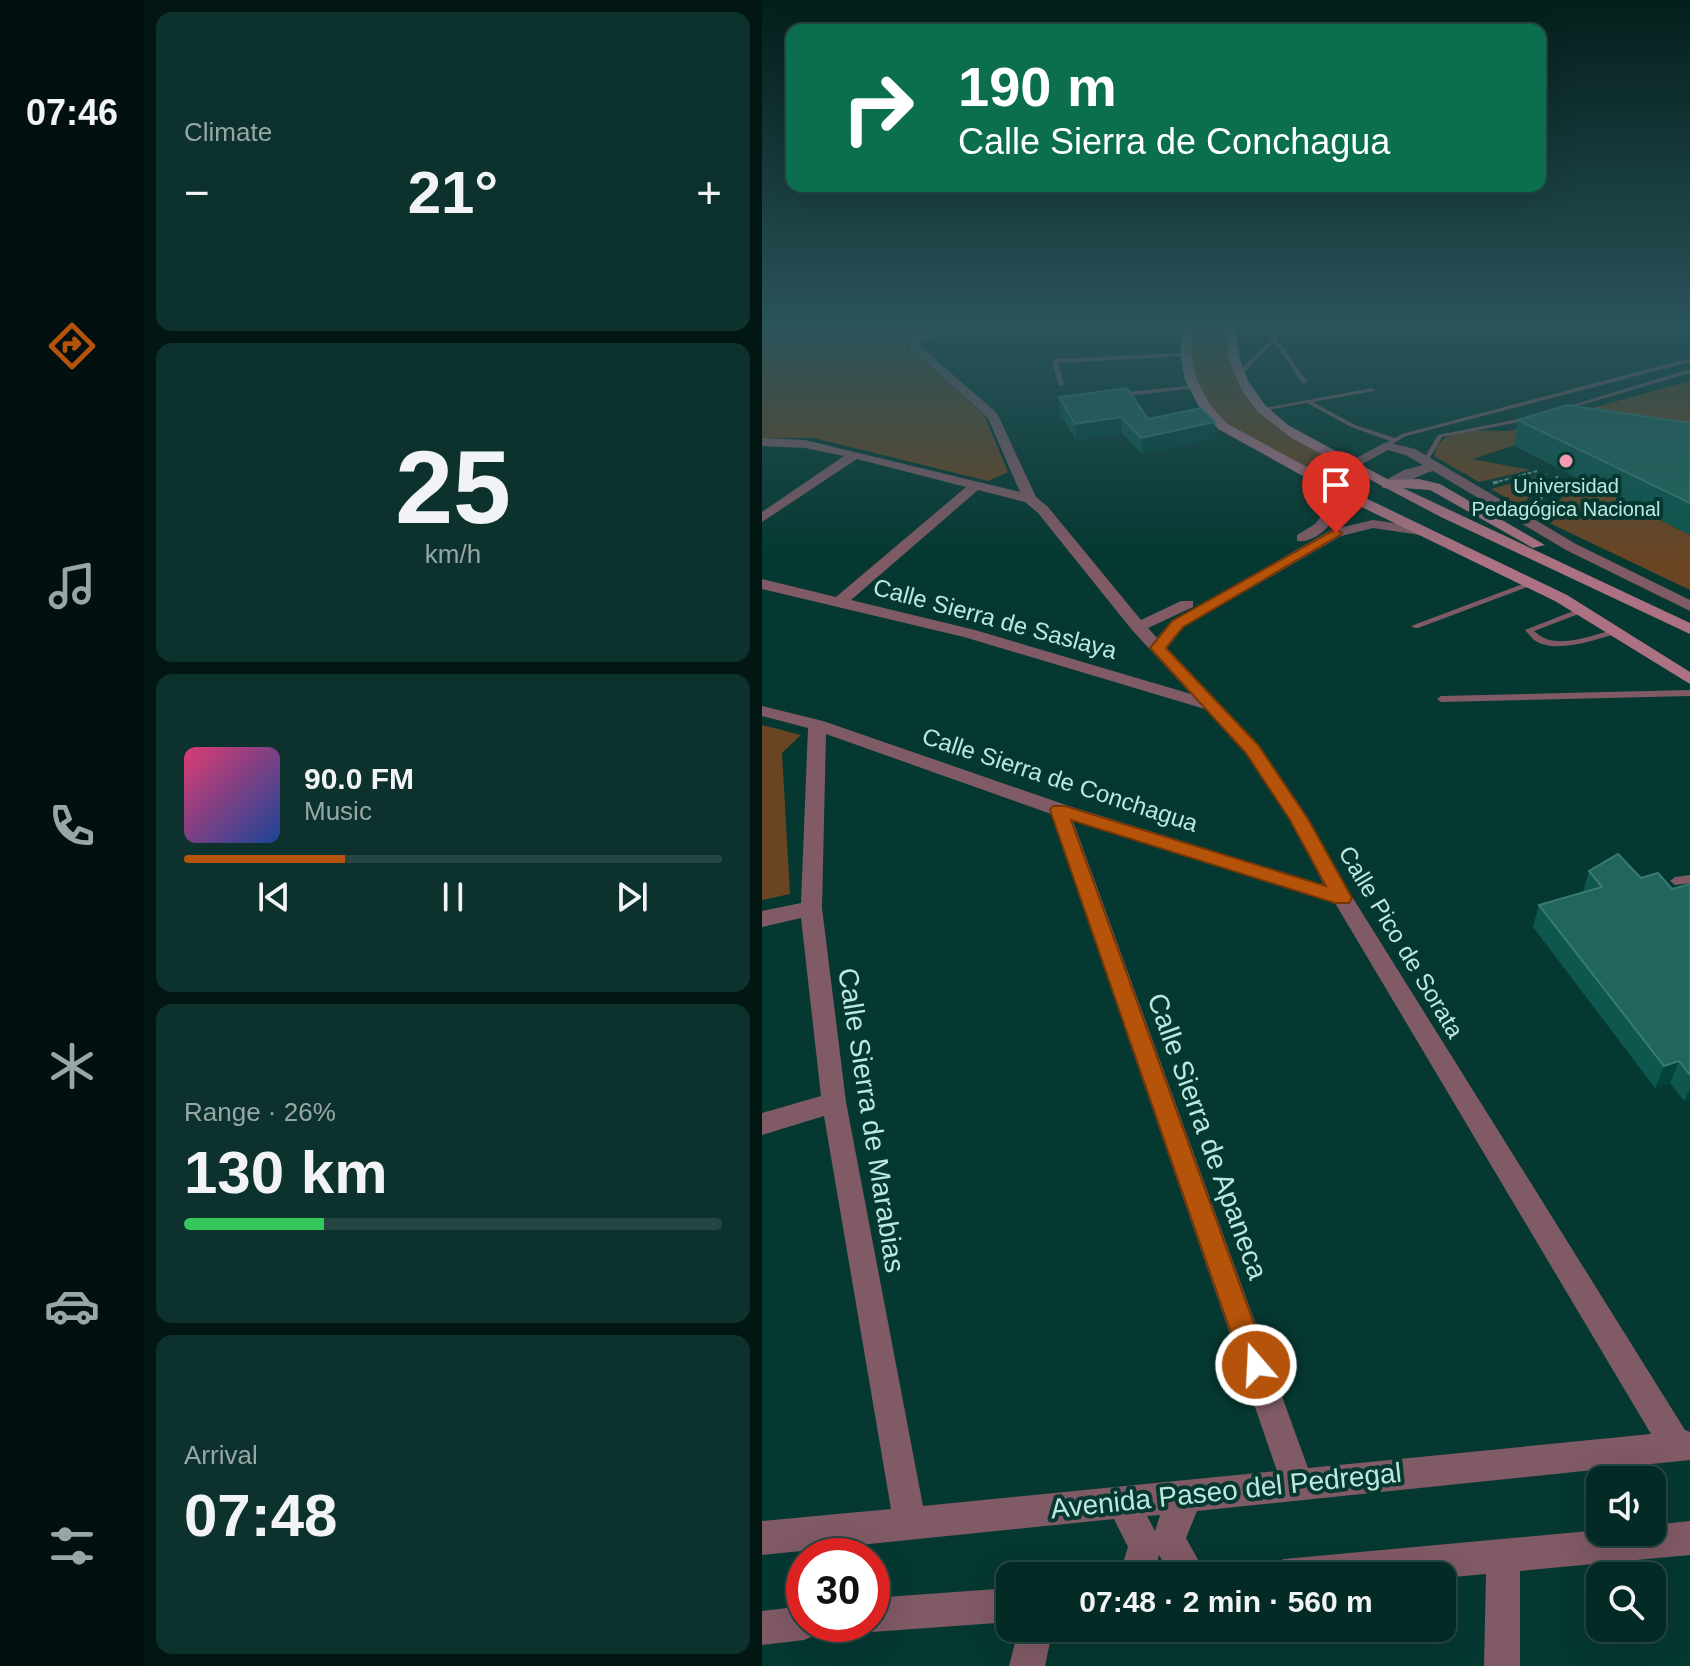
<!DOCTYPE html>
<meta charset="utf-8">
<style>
body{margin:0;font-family:Helvetica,sans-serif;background:#0d322d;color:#f1f3f6;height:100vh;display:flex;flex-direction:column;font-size:30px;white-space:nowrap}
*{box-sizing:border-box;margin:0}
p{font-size:26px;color:#97a7a7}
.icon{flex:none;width:44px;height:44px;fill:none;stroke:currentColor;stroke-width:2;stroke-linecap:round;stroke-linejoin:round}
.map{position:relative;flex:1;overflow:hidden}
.panel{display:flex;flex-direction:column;gap:12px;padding:12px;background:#021714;width:618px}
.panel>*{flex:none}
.hud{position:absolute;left:24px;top:24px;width:760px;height:168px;border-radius:16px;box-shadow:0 8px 32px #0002,0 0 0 2px #254642;background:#0b6e4f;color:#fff;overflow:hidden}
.fabs{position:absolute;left:824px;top:1466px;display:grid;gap:16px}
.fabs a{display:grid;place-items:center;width:80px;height:80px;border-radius:16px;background:#042a25;box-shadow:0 8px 32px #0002,0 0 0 2px #254642;font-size:40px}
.speed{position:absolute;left:24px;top:1538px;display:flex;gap:16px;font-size:40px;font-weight:700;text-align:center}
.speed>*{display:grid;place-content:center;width:104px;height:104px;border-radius:50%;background:#042a25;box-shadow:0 8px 32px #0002,0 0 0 2px #254642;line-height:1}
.speed .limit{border:12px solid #d22;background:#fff;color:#111}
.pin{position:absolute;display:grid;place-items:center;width:68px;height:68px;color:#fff;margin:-82px -34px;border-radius:50% 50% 50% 0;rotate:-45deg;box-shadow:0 0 8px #0007}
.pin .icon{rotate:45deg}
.me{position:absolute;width:88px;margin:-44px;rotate:341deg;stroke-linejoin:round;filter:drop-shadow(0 0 6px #0008)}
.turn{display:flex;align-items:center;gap:28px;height:168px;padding:0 40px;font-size:36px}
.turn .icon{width:104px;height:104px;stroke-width:2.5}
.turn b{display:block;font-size:56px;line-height:68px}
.big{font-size:60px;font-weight:700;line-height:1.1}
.panel .widget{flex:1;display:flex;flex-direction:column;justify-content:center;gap:12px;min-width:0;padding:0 28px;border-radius:16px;background:#0d322d}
.panel .dial{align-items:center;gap:0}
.dial b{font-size:104px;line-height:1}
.song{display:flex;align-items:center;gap:24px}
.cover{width:96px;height:96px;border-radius:12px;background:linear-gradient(135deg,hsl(340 70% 55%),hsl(220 70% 35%))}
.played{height:8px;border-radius:4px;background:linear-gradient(90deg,#b45309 30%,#254642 30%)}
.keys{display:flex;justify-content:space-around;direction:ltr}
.heat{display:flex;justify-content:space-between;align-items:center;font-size:44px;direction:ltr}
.charge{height:12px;border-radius:6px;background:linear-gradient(90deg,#34c759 26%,#254642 0)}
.trip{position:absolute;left:234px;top:1562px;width:460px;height:80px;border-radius:16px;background:#042a25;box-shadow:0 8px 32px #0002,0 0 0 2px #254642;font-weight:700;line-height:80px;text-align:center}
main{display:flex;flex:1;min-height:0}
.menu{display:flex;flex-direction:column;width:144px;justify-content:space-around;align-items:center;background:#02110f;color:#97a7a7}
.menu .icon{width:56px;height:56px}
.menu .active{color:#b45309}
.menu b{font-size:36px;color:#f1f3f6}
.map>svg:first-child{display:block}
.green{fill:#6a4524}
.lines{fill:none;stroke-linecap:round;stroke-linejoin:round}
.path-far1{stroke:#67958d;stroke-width:2;stroke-dasharray:4 2;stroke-linecap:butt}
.path{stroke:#67958d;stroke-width:3;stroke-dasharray:5 3;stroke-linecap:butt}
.service{fill:#805a65;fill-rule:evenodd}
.minor{fill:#805a65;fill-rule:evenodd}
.secondary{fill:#ac7182;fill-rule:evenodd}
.wall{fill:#0d574e}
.shaded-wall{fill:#02443c}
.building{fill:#20665d;stroke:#397a72;stroke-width:2}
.route{fill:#b45309;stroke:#753606;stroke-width:2}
.poi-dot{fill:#f19ab4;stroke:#053831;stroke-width:3}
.labels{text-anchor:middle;stroke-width:8;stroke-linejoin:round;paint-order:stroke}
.far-poi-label{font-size:20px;fill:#bee7de;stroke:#053831}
.street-label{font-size:24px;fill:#bee7de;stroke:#053831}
.near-street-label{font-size:28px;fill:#bee7de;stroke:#053831}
</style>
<main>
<nav class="menu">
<b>07:46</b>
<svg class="icon active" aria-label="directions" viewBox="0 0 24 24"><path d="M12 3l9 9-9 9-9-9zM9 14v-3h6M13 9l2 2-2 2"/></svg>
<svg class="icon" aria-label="music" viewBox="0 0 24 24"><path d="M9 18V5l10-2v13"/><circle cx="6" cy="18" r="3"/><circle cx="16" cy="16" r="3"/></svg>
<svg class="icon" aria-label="phone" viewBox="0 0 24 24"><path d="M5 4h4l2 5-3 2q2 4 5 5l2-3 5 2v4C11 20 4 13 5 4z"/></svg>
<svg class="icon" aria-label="climate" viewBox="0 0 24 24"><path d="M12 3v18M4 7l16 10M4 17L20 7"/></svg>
<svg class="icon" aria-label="car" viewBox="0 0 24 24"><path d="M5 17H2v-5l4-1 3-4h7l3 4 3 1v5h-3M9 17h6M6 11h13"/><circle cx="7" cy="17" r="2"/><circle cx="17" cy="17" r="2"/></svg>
<svg class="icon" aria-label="filters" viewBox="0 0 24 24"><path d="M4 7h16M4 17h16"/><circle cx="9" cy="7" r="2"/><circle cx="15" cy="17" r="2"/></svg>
</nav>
<section class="panel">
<div class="widget"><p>Climate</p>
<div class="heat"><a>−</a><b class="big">21°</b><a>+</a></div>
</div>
<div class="widget dial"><b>25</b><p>km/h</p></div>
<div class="widget">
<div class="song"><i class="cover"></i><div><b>90.0 FM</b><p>Music</p></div></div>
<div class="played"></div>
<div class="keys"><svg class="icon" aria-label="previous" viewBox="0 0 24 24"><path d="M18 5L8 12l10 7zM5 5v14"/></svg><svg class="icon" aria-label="pause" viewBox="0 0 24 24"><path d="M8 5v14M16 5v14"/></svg><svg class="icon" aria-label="next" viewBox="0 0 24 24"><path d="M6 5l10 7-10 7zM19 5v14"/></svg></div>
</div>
<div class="widget"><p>Range · 26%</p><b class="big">130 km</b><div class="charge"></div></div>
<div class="widget"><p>Arrival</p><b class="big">07:48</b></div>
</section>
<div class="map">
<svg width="928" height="1666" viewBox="0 0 928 1666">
<rect width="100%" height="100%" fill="#053831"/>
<!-- green -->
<g class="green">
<polygon points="0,327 175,327 143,344 222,415 246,472 226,481 52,438 0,438"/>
<polygon points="428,327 467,327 468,349 500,410 584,465 554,477 462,425 446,410 422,351"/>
<polygon points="928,381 928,450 800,430 710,459 768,470 717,482 672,456 675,445 684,437 705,430 747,431"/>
<polygon points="786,473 759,507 729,489"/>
<polygon points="814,477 928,535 928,590 783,521"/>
<polygon points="0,725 39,735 20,753 28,894 0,900"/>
</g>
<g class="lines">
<!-- path-far1 -->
<g class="path-far1">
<polyline points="731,483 775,471"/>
<polyline points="790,484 797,474"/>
</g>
<!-- path -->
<g class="path">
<polyline points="731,483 736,482"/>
<polyline points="772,508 791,482"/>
</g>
<!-- service -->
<g class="service">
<polygon points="513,327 518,327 515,339 545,382 544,383 540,383 512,342 479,375 474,374 509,339"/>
<polygon points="423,353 426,355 425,356 296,363 302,384 299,386 296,384 290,361 293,359"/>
<polygon points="928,358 928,362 644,436 624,448 621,446 628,441 589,427 545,403 500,411 497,409 610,388 613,390 612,391 551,402 593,425 633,438 640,434"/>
<polygon points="928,369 928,373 802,410 797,409"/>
<polygon points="433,385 435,386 435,388 355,397 352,395 355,393"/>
<polygon points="766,417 768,418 768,420 680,437 665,463 660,462 676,435"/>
<polygon points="766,582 769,582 773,584 656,628 653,628 649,626"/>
<path d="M819,608L823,610L822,612L772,631C793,652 830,635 854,629L858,631L857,633C834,639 794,655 772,640C770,638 765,632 763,630Z"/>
<polygon points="928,690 928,696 679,702 675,699 679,696"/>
<polygon points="928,875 928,883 913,885 908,881 913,877"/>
</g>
<!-- minor -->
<g class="minor">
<path d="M175,327H187L159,343V347L235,413L274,497L286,507L379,620L419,601H431V607L386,628L395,638L410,621L569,530L611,520L658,527L665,531L658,535L611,528L579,536L422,627L405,648L497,745L547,819L589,895L923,1430L928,1432V1460L435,1511L424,1538L445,1576H409L397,1555L391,1576H357L366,1547L352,1519L0,1555V1521L129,1509L62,1116L0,1135V1113L59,1096L39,918L0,927V911L39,903L46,728L0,716V706L61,721L304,805L562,885L528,820L483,753L443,709L202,637L0,589V579L74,597L204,487L95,459L0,522V512L82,456L43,448L0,446V438L43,440L258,492L226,418L148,348L149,340ZM216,490L263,502L276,513L370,630L429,694L213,630L89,600ZM64,734L289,814L515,1471L161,1506L84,1102L60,908ZM311,821L573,903L889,1434L546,1468ZM398,1515L393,1531L385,1516Z"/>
<path d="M624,442L653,449L814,544L928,600V611L804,550L671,471C655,475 635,490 620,488V482L642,470L661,465L643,455L626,450L593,468L581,465Z"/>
<path d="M579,491L591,494C578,511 560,544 535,541V535L553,524Z"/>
<polygon points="928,1521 928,1555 758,1571 758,1666 722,1666 724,1574 680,1578 505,1576 510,1564 522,1559 838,1530 890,1532 890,1525"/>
<polygon points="248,1588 248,1622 110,1632 96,1624 110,1624 110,1598"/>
<polygon points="42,1606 42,1624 59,1624 54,1635 42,1640 0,1645 0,1611"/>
<polygon points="257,1628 291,1628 283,1666 247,1666"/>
</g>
<!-- secondary -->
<g class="secondary">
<polygon points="421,327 431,327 429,354 435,380 447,403 464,423 589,491 805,595 928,672 928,684 793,601 579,497 456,429 436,405 423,380 418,354"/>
<polygon points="463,327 473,327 478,360 486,381 504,406 526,425 627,480 657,479 678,484 783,545 771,548 668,490 641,488 928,623 928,634 679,517 531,439 496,412 480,391 467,360"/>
</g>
</g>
<!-- wall -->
<g class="wall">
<polygon points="621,327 688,327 623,330"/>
<polygon points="297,397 386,419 453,422 453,438 380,454 360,433 314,440 298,413"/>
<polygon points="756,420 928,423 928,535 752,446"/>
<polygon points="827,871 879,878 910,889 928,884 928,1099 922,1101 908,1083 893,1088 771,927 777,905 821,892"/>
</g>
<!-- shaded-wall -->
<g class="shaded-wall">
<polygon points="359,417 360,433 314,440 313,424"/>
<polygon points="453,422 453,438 380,454 379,438"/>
<polygon points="917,1061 908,1083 893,1088 902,1066"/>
<polygon points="928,1088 928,1099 922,1101"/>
</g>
<!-- building -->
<g class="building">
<polygon points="365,388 386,419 439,408 453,422 379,438 359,417 313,424 297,397"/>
<polygon points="805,405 928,423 928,503 756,420"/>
<polygon points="856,854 879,878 896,873 910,889 928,884 928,1075 917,1061 902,1066 777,905 840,887 827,871"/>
</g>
<!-- sky -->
<linearGradient id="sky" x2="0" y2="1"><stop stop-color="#031f1b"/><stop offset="0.58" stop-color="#2a535a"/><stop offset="1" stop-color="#2a535a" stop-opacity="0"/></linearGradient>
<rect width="928" height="560" fill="url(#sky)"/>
<!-- route -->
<polygon class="route" points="574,529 580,533 578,535 421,627 404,648 496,745 546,819 590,898 587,903 573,903 309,820 507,1365 503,1375 494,1379 484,1375 480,1365 288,810 291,806 303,806 564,886 528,820 484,753 388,648 410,621"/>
<!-- markers -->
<circle class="poi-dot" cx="804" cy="461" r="8"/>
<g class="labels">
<!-- far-poi labels -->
<g class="far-poi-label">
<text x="804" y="493">Universidad<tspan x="804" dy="23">Pedagógica Nacional</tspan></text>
</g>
<!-- street labels -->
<g class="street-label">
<text transform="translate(233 619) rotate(15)" y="8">Calle Sierra de Saslaya</text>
<text transform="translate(298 780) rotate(18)" y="8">Calle Sierra de Conchagua</text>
<text transform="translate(639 942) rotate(59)" y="8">Calle Pico de Sorata</text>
</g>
<!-- near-street labels -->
<g class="near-street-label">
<text transform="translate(110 1120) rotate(81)" y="10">Calle Sierra de Marabias</text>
<text transform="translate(446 1136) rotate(70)" y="10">Calle Sierra de Apaneca</text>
<text transform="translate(464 1490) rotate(-6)" y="10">Avenida Paseo del Pedregal</text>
</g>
</g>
</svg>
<div class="fabs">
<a><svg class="icon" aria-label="sound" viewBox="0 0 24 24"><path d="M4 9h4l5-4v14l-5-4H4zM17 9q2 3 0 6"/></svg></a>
<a><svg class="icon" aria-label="search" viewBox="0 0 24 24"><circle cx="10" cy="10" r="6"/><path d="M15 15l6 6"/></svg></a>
</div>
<div class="speed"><div class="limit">30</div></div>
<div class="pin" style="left:574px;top:533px;background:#d93025"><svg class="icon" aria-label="arrive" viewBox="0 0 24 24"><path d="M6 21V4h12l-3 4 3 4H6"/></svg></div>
<svg class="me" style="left:494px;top:1365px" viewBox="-20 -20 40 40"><circle r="17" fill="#b45309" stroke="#fff" stroke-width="3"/><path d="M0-11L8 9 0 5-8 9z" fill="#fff"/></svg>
<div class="trip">07:48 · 2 min · 560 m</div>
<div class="hud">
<div class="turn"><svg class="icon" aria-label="right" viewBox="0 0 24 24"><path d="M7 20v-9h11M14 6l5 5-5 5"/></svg><div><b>190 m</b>Calle Sierra de Conchagua</div></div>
</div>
</div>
</main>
